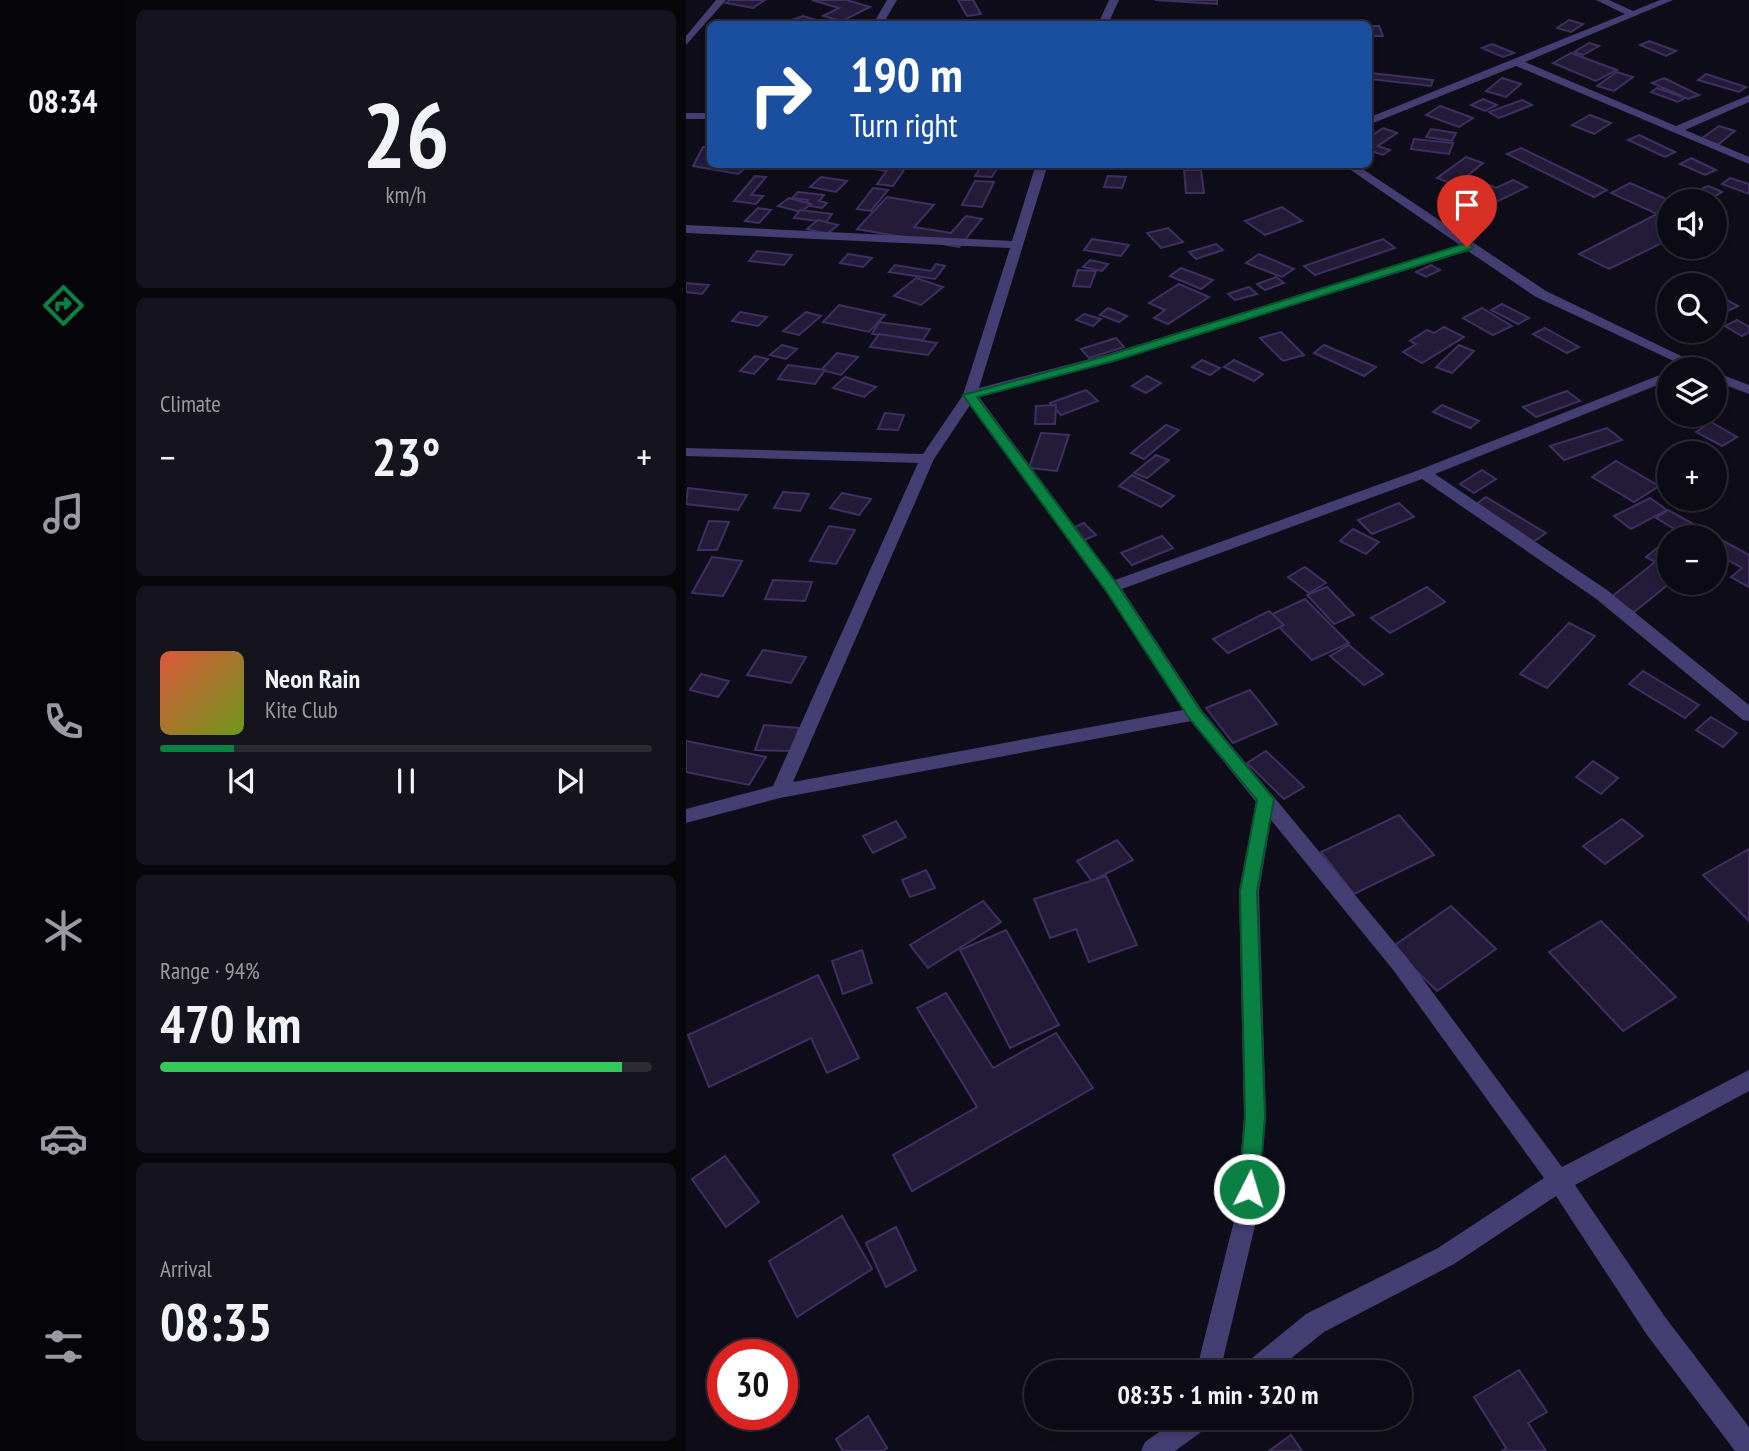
<!DOCTYPE html>
<meta charset="utf-8">
<style>
body{margin:0;font-family:"PT Sans Narrow",sans-serif;background:#15131d;color:#f1f3f6;height:100vh;display:flex;flex-direction:column;font-size:26px;white-space:nowrap}
*{box-sizing:border-box;margin:0}
p{font-size:23px;color:#9a9aa0}
.icon{flex:none;width:38px;height:38px;fill:none;stroke:currentColor;stroke-width:2;stroke-linecap:round;stroke-linejoin:round}
.map{position:relative;flex:1;overflow:hidden}
.panel{display:flex;flex-direction:column;gap:10px;padding:10px;background:#07060b;width:560px}
.panel>*{flex:none}
.top-card{position:absolute;left:21px;top:21px;width:665px;height:147px;border-radius:10px;box-shadow:0 4px 10px #0003,0 0 0 2px #2c2b34;background:#1a4fa0;color:#fff;overflow:hidden}
.controls{position:absolute;left:971px;top:189px;display:grid;gap:14px}
.controls a{display:grid;place-items:center;width:70px;height:70px;border-radius:50%;background:#0c0a14;box-shadow:0 4px 10px #0003,0 0 0 2px #2c2b34;font-size:35px}
.speed{position:absolute;left:21px;top:1339px;display:flex;gap:14px;font-size:35px;font-weight:700;text-align:center}
.speed>*{display:grid;place-content:center;width:91px;height:91px;border-radius:50%;background:#0c0a14;box-shadow:0 4px 10px #0003,0 0 0 2px #2c2b34;line-height:1}
.speed .limit{border:10px solid #d22;background:#fff;color:#111}
.pin{position:absolute;display:grid;place-items:center;width:60px;height:60px;color:#fff;margin:-72px -30px;border-radius:50% 50% 50% 0;rotate:-45deg;box-shadow:0 0 7px #0007}
.pin .icon{rotate:45deg}
.me{position:absolute;width:77px;margin:-38px;rotate:5deg;stroke-linejoin:round;filter:drop-shadow(0 0 5px #0008)}
.turn{display:flex;align-items:center;gap:24px;height:147px;padding:0 28px;font-size:32px}
.turn .icon{width:91px;height:91px;stroke-width:2.5}
.turn b{display:block;font-size:49px;line-height:60px}
.big{font-size:52px;font-weight:600;line-height:1.1}
.panel .tile{flex:1;display:flex;flex-direction:column;justify-content:center;gap:10px;min-width:0;padding:0 24px;border-radius:10px;background:#15131d}
.panel .dial{align-items:center;gap:0}
.dial b{font-size:91px;line-height:1}
.song{display:flex;align-items:center;gap:21px}
.cover{width:84px;height:84px;border-radius:10px;background:linear-gradient(135deg,hsl(10 70% 55%),hsl(80 70% 35%))}
.played{height:7px;border-radius:4px;background:linear-gradient(90deg,#0b8043 15%,#2c2b34 15%)}
.keys{display:flex;justify-content:space-around;direction:ltr}
.heat{display:flex;justify-content:space-between;align-items:center;font-size:38px;direction:ltr}
.charge{height:10px;border-radius:5px;background:linear-gradient(90deg,#34c759 94%,#2c2b34 0)}
.trip{position:absolute;left:338px;top:1360px;width:388px;height:70px;border-radius:35px;background:#0c0a14;box-shadow:0 4px 10px #0003,0 0 0 2px #2c2b34;font-weight:600;line-height:70px;text-align:center}
main{display:flex;flex:1;min-height:0}
.tabs{display:flex;flex-direction:column;width:126px;justify-content:space-around;align-items:center;background:#050408;color:#9a9aa0}
.tabs .icon{width:49px;height:49px}
.tabs .active{color:#0b8043}
.tabs b{font-size:32px;color:#f1f3f6}
.map>svg:first-child{display:block}
.building{fill:#241b38;stroke:#3e3061;stroke-width:2}
.lines{fill:none;stroke-linecap:round;stroke-linejoin:round}
.minor{fill:#443e73;fill-rule:evenodd}
.route{fill:#0b8043;stroke:#07532c;stroke-width:2}
</style>
<main>
<nav class="tabs">
<b>08:34</b>
<svg class="icon active" aria-label="directions" viewBox="0 0 24 24"><path d="M12 3l9 9-9 9-9-9zM9 14v-3h6M13 9l2 2-2 2"/></svg>
<svg class="icon" aria-label="music" viewBox="0 0 24 24"><path d="M9 18V5l10-2v13"/><circle cx="6" cy="18" r="3"/><circle cx="16" cy="16" r="3"/></svg>
<svg class="icon" aria-label="phone" viewBox="0 0 24 24"><path d="M5 4h4l2 5-3 2q2 4 5 5l2-3 5 2v4C11 20 4 13 5 4z"/></svg>
<svg class="icon" aria-label="climate" viewBox="0 0 24 24"><path d="M12 3v18M4 7l16 10M4 17L20 7"/></svg>
<svg class="icon" aria-label="car" viewBox="0 0 24 24"><path d="M5 17H2v-5l4-1 3-4h7l3 4 3 1v5h-3M9 17h6M6 11h13"/><circle cx="7" cy="17" r="2"/><circle cx="17" cy="17" r="2"/></svg>
<svg class="icon" aria-label="filters" viewBox="0 0 24 24"><path d="M4 7h16M4 17h16"/><circle cx="9" cy="7" r="2"/><circle cx="15" cy="17" r="2"/></svg>
</nav>
<section class="panel">
<div class="tile dial"><b>26</b><p>km/h</p></div>
<div class="tile"><p>Climate</p>
<div class="heat"><a>−</a><b class="big">23°</b><a>+</a></div>
</div>
<div class="tile">
<div class="song"><i class="cover"></i><div><b>Neon Rain</b><p>Kite Club</p></div></div>
<div class="played"></div>
<div class="keys"><svg class="icon" aria-label="previous" viewBox="0 0 24 24"><path d="M18 5L8 12l10 7zM5 5v14"/></svg><svg class="icon" aria-label="pause" viewBox="0 0 24 24"><path d="M8 5v14M16 5v14"/></svg><svg class="icon" aria-label="next" viewBox="0 0 24 24"><path d="M6 5l10 7-10 7zM19 5v14"/></svg></div>
</div>
<div class="tile"><p>Range · 94%</p><b class="big">470 km</b><div class="charge"></div></div>
<div class="tile"><p>Arrival</p><b class="big">08:35</b></div>
</section>
<div class="map">
<svg width="1063" height="1451" viewBox="0 0 1063 1451">
<rect width="100%" height="100%" fill="#100d1a"/>
<!-- building -->
<g class="building">
<polygon points="44,0 79,0 67,8 40,3"/>
<polygon points="126,0 161,0 184,7 156,21 137,16 153,8"/>
<polygon points="272,0 287,0 295,14 281,16"/>
<polygon points="469,0 531,0 531,4"/>
<polygon points="117,16 143,24 119,24 106,20"/>
<polygon points="883,20 897,24 885,32 871,28"/>
<polygon points="682,26 693,26 697,36 682,36"/>
<polygon points="963,41 990,51 980,56 954,45"/>
<polygon points="903,43 913,46 897,55 888,52"/>
<polygon points="806,44 828,53 817,57 796,48"/>
<polygon points="885,53 931,70 910,81 867,63"/>
<polygon points="931,72 947,77 928,91 911,86"/>
<polygon points="685,73 747,80 745,86 683,79"/>
<polygon points="1020,74 1060,87 1053,92 1012,80"/>
<polygon points="816,78 835,84 820,97 800,91"/>
<polygon points="978,78 1013,95 1002,99 966,83"/>
<polygon points="971,88 999,98 992,102 965,92"/>
<polygon points="797,99 811,105 799,111 785,105"/>
<polygon points="836,100 846,105 813,118 803,112"/>
<polygon points="754,106 787,118 773,127 740,115"/>
<polygon points="904,115 925,123 908,134 886,125"/>
<polygon points="1033,126 1049,131 1029,147 1012,141"/>
<polygon points="697,128 711,133 692,146 704,150 697,155 682,150 682,138"/>
<polygon points="745,129 770,133 766,141 740,137"/>
<polygon points="953,135 989,152 979,157 942,140"/>
<polygon points="728,139 767,143 763,154 725,149"/>
<polygon points="17,147 24,147 24,164 62,166 52,174 7,166"/>
<polygon points="835,148 921,190 908,197 821,154"/>
<polygon points="780,157 797,163 770,185 751,178"/>
<polygon points="1005,158 1030,170 1019,175 994,164"/>
<polygon points="161,164 213,164 205,172"/>
<polygon points="296,165 312,167 306,177 289,176"/>
<polygon points="203,168 218,170 207,186 191,184"/>
<polygon points="498,170 515,170 518,193 500,193"/>
<polygon points="69,176 80,177 65,195 77,196 70,204 48,201"/>
<polygon points="422,176 440,177 436,188 418,187"/>
<polygon points="135,177 161,181 150,192 124,187"/>
<polygon points="1044,178 1063,184 1063,194 1036,184"/>
<polygon points="827,180 841,187 800,207 777,196 801,184 810,188"/>
<polygon points="289,181 308,182 296,207 276,205"/>
<polygon points="944,183 985,201 984,207 971,214 925,193"/>
<polygon points="1022,186 1036,192 1026,198 1011,191"/>
<polygon points="187,188 202,190 185,211 171,209"/>
<polygon points="112,192 138,195 133,201 141,203 136,208 118,205 122,200 106,198"/>
<polygon points="201,197 248,205 228,227 265,233 280,216 296,219 273,247 171,229"/>
<polygon points="103,198 125,204 115,212 92,206"/>
<polygon points="596,207 616,221 579,235 559,221"/>
<polygon points="1029,207 1040,212 1032,218 1040,221 1029,229"/>
<polygon points="72,208 85,210 73,223 59,221"/>
<polygon points="114,210 146,214 140,222 108,218"/>
<polygon points="975,212 984,217 984,239 923,269 893,254"/>
<polygon points="132,220 152,225 141,234 121,229"/>
<polygon points="482,228 497,242 475,248 461,233"/>
<polygon points="406,239 443,245 435,256 398,250"/>
<polygon points="697,239 709,248 629,275 618,266"/>
<polygon points="530,244 537,250 510,259 503,252"/>
<polygon points="71,251 106,255 98,265 63,261"/>
<polygon points="162,254 186,258 177,267 154,263"/>
<polygon points="573,254 608,269 596,277 560,263"/>
<polygon points="404,260 422,264 416,271 397,267"/>
<polygon points="250,264 259,266 249,279 203,272 209,265 245,271"/>
<polygon points="745,265 754,270 740,277 730,272"/>
<polygon points="495,268 527,280 515,289 484,276"/>
<polygon points="392,270 410,271 404,287 387,286"/>
<polygon points="590,277 598,283 579,290 571,284"/>
<polygon points="230,278 257,287 235,305 208,296"/>
<polygon points="0,283 23,285 16,294 0,292"/>
<polygon points="493,284 523,297 482,324 468,318 479,310 463,303"/>
<polygon points="563,287 571,294 549,300 542,294"/>
<polygon points="1039,299 1052,306 1038,313 1029,308 1029,305"/>
<polygon points="816,304 843,318 832,324 805,310"/>
<polygon points="153,305 199,315 183,332 137,322"/>
<polygon points="422,308 441,316 433,322 414,315"/>
<polygon points="796,308 826,326 807,335 777,318"/>
<polygon points="54,312 81,317 72,326 46,321"/>
<polygon points="120,312 135,316 113,335 97,331"/>
<polygon points="398,314 415,319 407,326 390,320"/>
<polygon points="1051,320 1063,327 1063,332 1056,336 1039,326"/>
<polygon points="193,322 244,329 237,340 186,334"/>
<polygon points="758,327 778,337 736,363 717,352 730,344 724,341 741,330 748,333"/>
<polygon points="859,328 893,347 881,353 847,334"/>
<polygon points="595,332 618,355 597,361 574,338"/>
<polygon points="193,334 251,343 242,355 184,347"/>
<polygon points="430,338 438,347 403,358 395,349"/>
<polygon points="96,345 111,349 100,359 84,355"/>
<polygon points="638,345 690,367 678,376 628,353"/>
<polygon points="773,345 788,351 766,373 750,367"/>
<polygon points="151,353 172,357 155,375 135,370"/>
<polygon points="69,356 82,359 68,374 54,371"/>
<polygon points="516,360 534,368 524,375 506,367"/>
<polygon points="548,360 577,374 568,381 538,367"/>
<polygon points="102,365 139,370 129,384 92,379"/>
<polygon points="461,376 475,383 460,393 446,386"/>
<polygon points="159,377 190,387 178,397 147,388"/>
<polygon points="400,390 412,401 375,415 364,403"/>
<polygon points="881,391 894,401 850,417 837,407"/>
<polygon points="370,405 369,424 349,424 350,406"/>
<polygon points="756,405 793,421 784,428 747,412"/>
<polygon points="199,413 218,415 212,430 192,429"/>
<polygon points="1025,422 1051,437 1036,446 1010,432"/>
<polygon points="480,425 493,430 458,459 445,453"/>
<polygon points="921,428 936,440 878,460 864,446"/>
<polygon points="355,433 383,435 371,471 343,468"/>
<polygon points="470,455 483,460 461,478 448,473"/>
<polygon points="930,461 973,486 948,502 906,477"/>
<polygon points="796,470 810,479 788,493 774,484"/>
<polygon points="446,475 488,496 475,507 433,486"/>
<polygon points="2,488 61,495 52,510 0,504"/>
<polygon points="97,492 123,494 114,511 88,508"/>
<polygon points="156,493 185,499 173,515 144,508"/>
<polygon points="800,497 860,533 844,544 785,508"/>
<polygon points="964,498 981,510 945,529 928,516"/>
<polygon points="713,503 728,517 686,534 672,520"/>
<polygon points="982,510 1020,531 1012,537 1002,537 970,518"/>
<polygon points="23,521 43,522 31,550 12,550"/>
<polygon points="398,523 410,535 394,542 382,530"/>
<polygon points="143,526 169,530 150,564 124,561"/>
<polygon points="667,529 693,542 680,554 654,541"/>
<polygon points="1021,532 1063,555 1063,587 1045,577 1056,568 1029,553 1029,537 1016,537"/>
<polygon points="476,536 487,548 446,565 435,553"/>
<polygon points="982,539 984,583 948,612 924,598 969,562 960,557"/>
<polygon points="26,557 56,561 37,596 6,593"/>
<polygon points="619,567 640,583 623,593 602,577"/>
<polygon points="87,580 126,582 119,601 79,599"/>
<polygon points="641,587 668,615 648,624 621,595"/>
<polygon points="741,587 759,602 704,633 685,618"/>
<polygon points="619,599 663,643 626,660 582,616"/>
<polygon points="583,611 598,625 542,653 527,639"/>
<polygon points="883,623 909,636 861,688 834,674"/>
<polygon points="663,645 697,674 678,685 644,656"/>
<polygon points="77,650 120,657 105,683 61,675"/>
<polygon points="957,671 1013,705 999,718 943,684"/>
<polygon points="15,674 43,681 32,697 4,690"/>
<polygon points="564,690 591,724 547,743 520,708"/>
<polygon points="1025,717 1051,733 1037,747 1010,730"/>
<polygon points="78,725 113,728 105,751 69,750"/>
<polygon points="0,741 80,757 63,785 0,772"/>
<polygon points="580,751 618,787 598,799 561,763"/>
<polygon points="907,761 932,778 915,794 890,777"/>
<polygon points="713,815 748,855 668,894 635,852"/>
<polygon points="936,819 957,836 919,864 897,846"/>
<polygon points="210,821 220,837 187,853 177,836"/>
<polygon points="431,840 447,860 406,881 391,861"/>
<polygon points="1063,849 1063,921 1017,875"/>
<polygon points="240,870 249,888 224,897 216,880"/>
<polygon points="420,876 451,945 403,962 390,929 364,938 348,899"/>
<polygon points="297,901 315,922 242,968 224,945"/>
<polygon points="765,906 810,949 751,991 706,947"/>
<polygon points="915,921 990,997 937,1031 863,952"/>
<polygon points="320,930 373,1025 324,1048 274,950"/>
<polygon points="176,950 186,983 157,994 146,961"/>
<polygon points="132,975 173,1058 141,1073 125,1038 23,1087 2,1035"/>
<polygon points="260,993 307,1068 370,1033 407,1088 226,1191 207,1155 291,1107 231,1008"/>
<polygon points="39,1156 73,1202 40,1227 6,1179"/>
<polygon points="156,1216 186,1269 111,1317 83,1261"/>
<polygon points="210,1227 230,1270 200,1287 180,1243"/>
<polygon points="833,1370 861,1412 842,1423 860,1451 816,1451 820,1448 788,1397"/>
<polygon points="182,1416 201,1448 197,1451 157,1451 150,1439"/>
<polygon points="605,1435 616,1451 583,1451"/>
</g>
<g class="lines">
<!-- minor -->
<g class="minor">
<polygon points="30,0 40,0 0,45 0,36"/>
<polygon points="201,0 211,0 197,24 187,24"/>
<polygon points="423,0 433,0 422,24 412,24"/>
<polygon points="910,0 923,0 947,11 974,0 987,0 839,62 990,126 1063,95 1063,102 999,130 1063,157 1063,164 830,66 682,125 682,118 939,14"/>
<rect x="0" y="113" width="24" height="6"/>
<path d="M350,164H362L293,388L419,355L774,245L656,164H669L860,291L1022,369H1005L850,297L782,251L429,361L293,397L429,580L733,470L984,371V380L749,474L921,590L1063,705V721L1057,720L909,598L736,479L436,589L515,709L722,959L876,1167L1063,1070V1091L889,1185L979,1317L1063,1427V1451H1049L961,1335L870,1196L768,1264L638,1332L588,1372H557L560,1363L620,1314L752,1248L858,1178L708,971L585,820L573,891L580,1117L572,1213L534,1372H510L550,1213L558,1117L553,891L570,802L505,721L94,798L0,823V809L87,786L232,463L0,456V448L237,454L277,395L324,248L0,233V225L326,241ZM284,405L420,591L497,710L107,782L248,459Z"/>
<polygon points="1029,372 1063,385 1063,394 1029,381"/>
<polygon points="493,1418 526,1418 522,1427 489,1451 455,1451 459,1442"/>
</g>
</g>
<!-- route -->
<polygon class="route" points="781,243 787,247 785,249 428,361 291,397 431,584 514,710 588,799 571,891 579,1117 573,1189 570,1196 563,1199 556,1196 553,1189 559,1117 554,891 571,800 503,718 420,591 277,395 420,356"/>
</svg>
<div class="controls">
<a><svg class="icon" aria-label="sound" viewBox="0 0 24 24"><path d="M4 9h4l5-4v14l-5-4H4zM17 9q2 3 0 6"/></svg></a>
<a><svg class="icon" aria-label="search" viewBox="0 0 24 24"><circle cx="10" cy="10" r="6"/><path d="M15 15l6 6"/></svg></a>
<a><svg class="icon" aria-label="layers" viewBox="0 0 24 24"><path d="M12 4l9 5-9 5-9-5zM3 14l9 5 9-5"/></svg></a>
<a>+</a>
<a>−</a>
</div>
<div class="speed"><div class="limit">30</div></div>
<div class="pin" style="left:781px;top:247px;background:#d93025"><svg class="icon" aria-label="arrive" viewBox="0 0 24 24"><path d="M6 21V4h12l-3 4 3 4H6"/></svg></div>
<svg class="me" style="left:563px;top:1189px" viewBox="-20 -20 40 40"><circle r="17" fill="#0b8043" stroke="#fff" stroke-width="3"/><path d="M0-11L8 9 0 5-8 9z" fill="#fff"/></svg>
<div class="trip">08:35 · 1 min · 320 m</div>
<div class="top-card">
<div class="turn"><svg class="icon" aria-label="right" viewBox="0 0 24 24"><path d="M7 20v-9h11M14 6l5 5-5 5"/></svg><div><b>190 m</b>Turn right</div></div>
</div>
</div>
</main>
